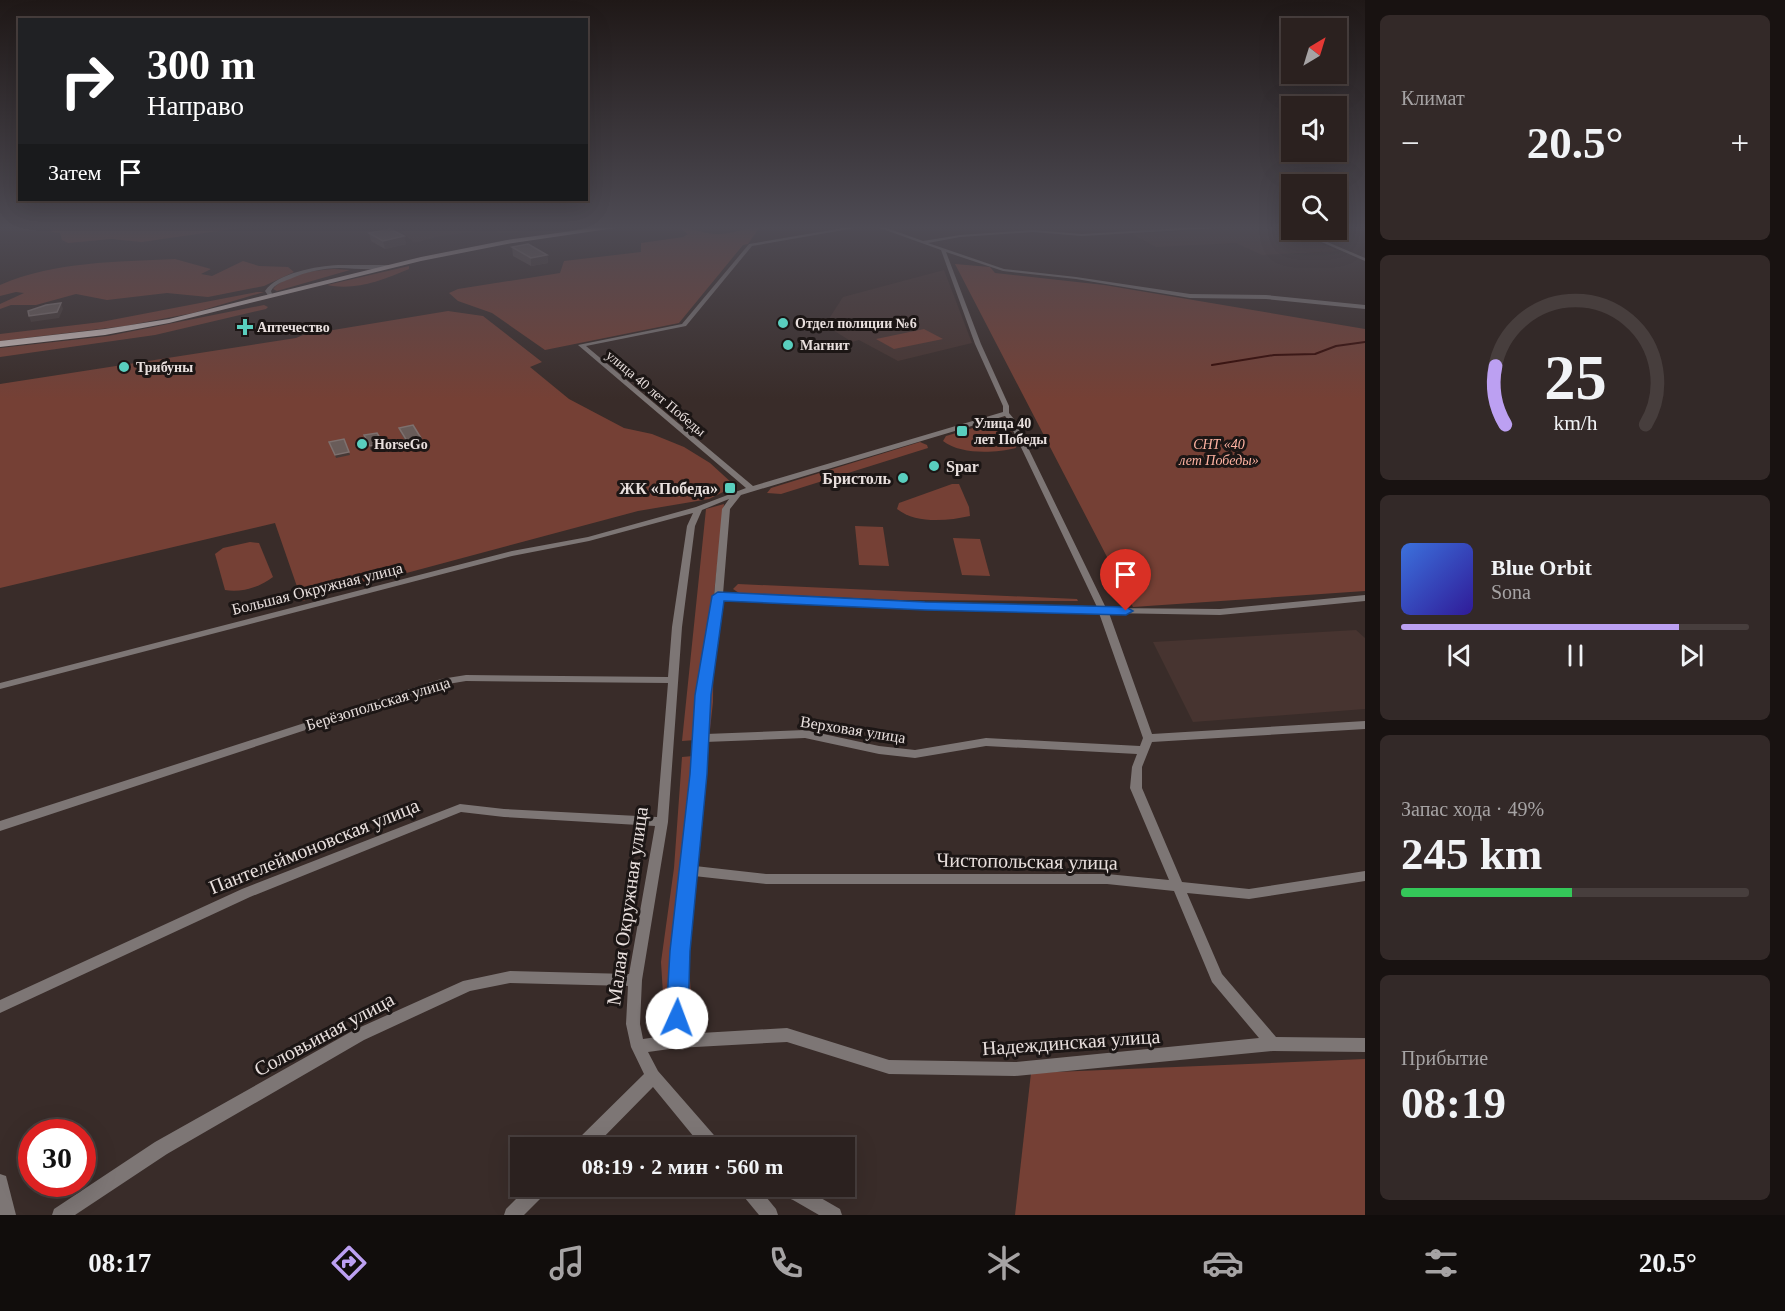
<!DOCTYPE html>
<html lang="ru">
<meta charset="utf-8">
<style>
body{margin:0;font-family:"Times New Roman",serif;background:#332928;color:#f1f3f6;height:100vh;display:flex;flex-direction:column;font-size:22px;white-space:nowrap}
*{box-sizing:border-box;margin:0}
p{font-size:20px;color:#a6a3a4}
.icon{flex:none;width:33px;height:33px;fill:none;stroke:currentColor;stroke-width:2;stroke-linecap:round;stroke-linejoin:round}
.map{position:relative;flex:1;overflow:hidden}
.side{display:flex;flex-direction:column;gap:15px;padding:15px;background:#181211;width:420px}
.side>*{flex:none}
.guide{position:absolute;left:18px;top:18px;width:570px;height:183px;border-radius:0px;box-shadow:0 6px 24px #0002,0 0 0 2px #473e3d;background:#202124;color:#fff;overflow:hidden}
.needle{width:39px;rotate:38deg}
.buttons{position:absolute;left:1281px;top:18px;display:grid;gap:12px}
.buttons a{display:grid;place-items:center;width:66px;height:66px;border-radius:0px;background:#2b211f;box-shadow:0 6px 24px #0002,0 0 0 2px #473e3d;font-size:30px}
.speed{position:absolute;left:18px;top:1119px;display:flex;gap:12px;font-size:30px;font-weight:700;text-align:center}
.speed>*{display:grid;place-content:center;width:78px;height:78px;border-radius:50%;background:#2b211f;box-shadow:0 6px 24px #0002,0 0 0 2px #473e3d;line-height:1}
.speed .limit{border:9px solid #d22;background:#fff;color:#111}
.pin{position:absolute;display:grid;place-items:center;width:51px;height:51px;color:#fff;margin:-62px -26px;border-radius:50% 50% 50% 0;rotate:-45deg;box-shadow:0 0 6px #0007}
.pin .icon{rotate:45deg}
.me{position:absolute;width:66px;margin:-33px;rotate:2deg;stroke-linejoin:round;filter:drop-shadow(0 0 4px #0008)}
.turn{display:flex;align-items:center;gap:21px;height:126px;padding:0 30px;font-size:27px}
.turn .icon{width:78px;height:78px;stroke-width:2.5}
.turn b{display:block;font-size:42px;line-height:51px}
.then{display:flex;align-items:center;height:57px;padding:0 30px;background:#0003;gap:12px;font-size:22px}
.big{font-size:45px;font-weight:600;line-height:1.1}
.side .tile{flex:1;display:flex;flex-direction:column;justify-content:center;gap:9px;min-width:0;padding:0 21px;border-radius:9px;background:#332928}
.side .dial{align-items:center;gap:0}
.dial svg{height:156px;overflow:visible;fill:none;stroke:#473e3d;stroke-width:7;stroke-linecap:round;text-anchor:middle}
.dial text{fill:#f1f3f6;stroke:none}
.song{display:flex;align-items:center;gap:18px}
.cover{width:72px;height:72px;border-radius:9px;background:linear-gradient(135deg,hsl(220 70% 55%),hsl(250 70% 35%))}
.played{height:6px;border-radius:3px;background:linear-gradient(90deg,#bca0f2 80%,#473e3d 80%)}
.keys{display:flex;justify-content:space-around;direction:ltr}
.heat{display:flex;justify-content:space-between;align-items:center;font-size:33px;direction:ltr}
.charge{height:9px;border-radius:4px;background:linear-gradient(90deg,#34c759 49%,#473e3d 0)}
.trip{position:absolute;left:510px;top:1137px;width:345px;height:60px;border-radius:0px;background:#2b211f;box-shadow:0 6px 24px #0002,0 0 0 2px #473e3d;font-weight:600;line-height:60px;text-align:center}
.tabs{display:flex;height:96px;justify-content:space-around;align-items:center;background:#110d0c;color:#a6a3a4}
.tabs .icon{width:42px;height:42px}
.tabs .selected{color:#bca0f2}
.tabs b{font-size:27px;color:#f1f3f6}
main{display:flex;flex:1;min-height:0}
.map>svg:first-child{display:block}
.built{fill:#473430}
.green{fill:#754035}
.lines{fill:none;stroke-linecap:round;stroke-linejoin:round}
.stream{stroke:#350702;stroke-width:2}
.minor{fill:#7d7675;fill-rule:evenodd}
.primary{fill:#cbbcb9;fill-rule:evenodd}
.wall{fill:#5a4c49}
.shaded-wall{fill:#463936}
.building{fill:#695c59;stroke:#7d706e;stroke-width:1.5}
.route{fill:#1a73e8;stroke:#114b97;stroke-width:1.5}
.poi-dot{fill:#59cebe;stroke:#1c1615;stroke-width:2}
.labels{text-anchor:middle;stroke-width:6;stroke-linejoin:round;paint-order:stroke}
.far-poi-label{font-size:14px;font-weight:bold;fill:#e8dfdd;stroke:#1c1615;text-anchor:start}
.far-street-label{font-size:14px;fill:#e8dfdd;stroke:#1c1615}
.far-park-label{font-size:14px;font-style:italic;fill:#ffb3a2;stroke:#1c1615}
.poi-label{font-size:16px;font-weight:bold;fill:#e8dfdd;stroke:#1c1615;text-anchor:end}
.street-label{font-size:16px;fill:#e8dfdd;stroke:#1c1615}
.near-street-label{font-size:20px;fill:#e8dfdd;stroke:#1c1615}
</style>
<main>
<div class="map">
<svg width="1365" height="1215" viewBox="0 0 1365 1215">
<rect width="100%" height="100%" fill="#392c29"/>
<!-- built -->
<g class="built">
<polygon points="388,228 544,228 508,233 498,233 493,229 441,236 414,243 400,230 391,231"/>
<polygon points="1241,228 1286,228 1338,251 1262,255 1236,243 1156,247 1132,234"/>
<polygon points="944,270 972,343 898,361 859,340 852,342 825,325 843,297"/>
<polygon points="1356,630 1365,638 1365,709 1193,722 1153,642"/>
</g>
<!-- green -->
<g class="green">
<polygon points="51,228 239,228 142,242 111,239 68,243 62,240 60,233 52,232"/>
<path d="M680,228C693,228 703,233 715,234C730,235 743,228 759,228L748,244L743,245L679,323L545,350L492,313L458,301L449,293L458,289L560,273L564,261L641,252V243L683,237L688,234Z"/>
<path d="M175,259L211,269L201,274L212,276L243,261L259,266L288,267L294,272L264,286L208,297L167,293L107,300L76,294L36,305H11L0,309V304L24,293L16,292L0,296V285C55,261 117,262 175,259Z"/>
<polygon points="955,264 990,267 995,273 1104,285 1365,329 1365,591 1133,607"/>
<path d="M409,266V269C383,280 355,291 327,285Z"/>
<path d="M334,269L350,270L277,291L273,289C285,274 317,270 334,269Z"/>
<polygon points="257,292 264,292 193,313 125,326 0,341 0,334 101,322"/>
<polygon points="264,305 268,307 266,309 155,335 0,357 0,348 108,336"/>
<polygon points="448,311 483,316 542,362 530,367 569,399 624,428 652,434 684,447 710,463 733,484 727,490 709,499 638,511 302,601 275,523 0,588 0,384 296,338 303,335"/>
<polygon points="924,329 943,339 894,349 876,339"/>
<path d="M1000,420L1009,423L1016,448C995,453 961,455 943,441L946,436Z"/>
<polygon points="920,442 927,445 928,448 781,494 767,493 771,488"/>
<path d="M952,484H959L969,507L970,516C947,521 916,524 897,509L899,503Z"/>
<polygon points="724,504 714,594 713,702 709,739 682,741 706,509"/>
<polygon points="855,526 883,527 889,566 859,565"/>
<polygon points="953,538 980,539 990,576 962,575"/>
<path d="M250,542L259,543L273,577C260,587 241,593 225,590L215,554L223,548Z"/>
<polygon points="738,584 1077,599 1078,601 899,600 739,593 733,589"/>
<polygon points="704,755 705,772 687,943 694,1030 665,1026 661,962 674,868 682,757"/>
<polygon points="1365,1059 1365,1215 1015,1215 1031,1073"/>
</g>
<g class="lines">
<!-- stream -->
<polyline class="stream" points="1212,365 1274,355 1315,354 1336,346 1365,342"/>
<!-- minor -->
<g class="minor">
<path d="M843,228H855L752,246L686,326L586,346L753,486L1003,412V406L975,344L941,250L880,228H887L923,241L960,235L1033,230L1082,234L1182,228H1217L1082,236L1033,232L960,237L928,243L1004,269L1076,277L1190,294L1266,295L1365,305V309L1266,299L1190,298L1076,279L1003,271L946,252L981,344L1009,406V413L1014,419L1106,608L1220,609L1365,595V601L1220,615L1109,613L1152,734L1365,721V729L1152,742L1142,767V788L1182,882L1249,889L1365,871V881L1249,899L1187,893L1222,974L1276,1037L1365,1038V1052L1273,1051L1015,1076L889,1074L787,1042L677,1048L648,1052L658,1071L720,1142L722,1148H703L653,1087L593,1148H573L575,1142L644,1074L631,1047L626,1024L628,986L510,983L470,991L364,1040L167,1154L75,1215H52L54,1209L155,1142L354,1030L463,981L510,971L629,974L655,826L504,817L461,812L250,897L0,1013V1000L242,889L460,804L504,809L657,817L668,683L466,681L442,685L0,831V821L441,679L466,675L668,677L672,627L687,526L693,513L589,541L512,556L0,689V683L512,551L588,537L696,507L746,488L578,345L682,324L749,244ZM1005,416L1008,420L1097,607L925,603L723,594L730,509L741,495ZM729,499L722,509L714,596L698,695L692,774L682,867L681,870L682,872L673,951L670,1035L643,1039L640,1024L642,980L668,822L682,627L695,526L702,510ZM722,599L925,609L1099,613L1143,738L1140,746L986,738L915,750L879,746L805,730L706,734L708,695ZM805,738L879,754L915,758L986,746L1137,754L1132,767L1130,788L1169,880L1107,874H766L695,866L705,742ZM694,876L766,884H1107L1174,891L1212,982L1259,1038L1015,1062L889,1060L787,1028L684,1034L687,951Z"/>
<polygon points="1294,230 1299,230 1365,258 1365,261"/>
<path d="M338,265H388L390,266C376,272 355,268 340,268C322,268 306,272 290,279C282,282 275,284 271,291L273,297H269L265,291C277,273 317,266 338,265Z"/>
<polygon points="0,1174 6,1176 16,1215 0,1215"/>
<polygon points="529,1186 549,1186 547,1192 524,1215 504,1215 506,1209"/>
<polygon points="738,1186 757,1186 776,1209 778,1215 759,1215 740,1192"/>
<polygon points="772,1186 800,1186 840,1209 842,1215 819,1215 793,1200 774,1192"/>
</g>
<!-- primary -->
<polygon class="primary" points="594,228 615,228 507,244 421,261 169,323 105,335 0,347 0,341 105,329 169,319 421,257 507,240"/>
</g>
<!-- wall -->
<g class="wall">
<polygon points="369,233 404,236 406,244 385,249 371,241"/>
<polygon points="512,247 547,255 548,263 531,266 513,256"/>
<polygon points="399,428 421,441 407,444 400,432"/>
</g>
<!-- shaded-wall -->
<g class="shaded-wall">
<polygon points="404,236 406,244 385,249 383,241"/>
<polygon points="547,255 548,263 531,266 531,258"/>
<polygon points="61,303 63,309 59,318 31,322 29,316"/>
<polygon points="421,438 421,441 407,444 407,441"/>
<polygon points="383,443 383,447 370,450 370,446"/>
<polygon points="349,452 350,455 336,458 335,455"/>
</g>
<!-- building -->
<g class="building">
<polygon points="390,229 404,236 383,241 369,233"/>
<polygon points="528,244 547,255 531,258 512,247"/>
<polygon points="61,303 57,312 29,316 28,311 46,305"/>
<polygon points="413,425 421,438 407,441 399,428"/>
<polygon points="377,433 383,443 370,446 364,435"/>
<polygon points="344,439 349,452 335,455 329,442"/>
</g>
<!-- sky -->
<linearGradient id="sky" x2="0" y2="1"><stop stop-color="#1f1817"/><stop offset="0.57" stop-color="#4e4b54"/><stop offset="1" stop-color="#4e4b54" stop-opacity="0"/></linearGradient>
<rect width="1365" height="399" fill="url(#sky)"/>
<!-- route -->
<polygon class="route" points="718,592 925,602 1126,607 1133,611 1126,615 925,610 724,601 711,695 707,774 690,951 688,1018 685,1025 677,1028 670,1025 666,1018 670,951 690,774 695,695 712,596"/>
<!-- markers -->
<g class="poi-dot">
<circle cx="783" cy="323" r="6"/>
<path d="M242 318h6v6h6v6h-6v6h-6v-6h-6v-6h6z"/>
<circle cx="788" cy="345" r="6"/>
<circle cx="124" cy="367" r="6"/>
<rect x="956" y="425" width="12" height="12" rx="3"/>
<circle cx="362" cy="444" r="6"/>
<circle cx="934" cy="466" r="6"/>
<circle cx="903" cy="478" r="6"/>
<rect x="724" y="482" width="12" height="12" rx="3"/>
</g>
<g class="labels">
<!-- far-poi labels -->
<g class="far-poi-label">
<text x="795" y="328">Отдел полиции №6</text>
<text x="257" y="332">Аптечество</text>
<text x="800" y="350">Магнит</text>
<text x="136" y="372">Трибуны</text>
<text x="974" y="428">Улица 40<tspan x="974" dy="16">лет Победы</tspan></text>
<text x="374" y="449">HorseGo</text>
</g>
<!-- far-street labels -->
<g class="far-street-label">
<text transform="translate(656 393) rotate(40)" y="5">улица 40 лет Победы</text>
</g>
<!-- far-park labels -->
<g class="far-park-label">
<text x="1219" y="449">СНТ «40<tspan x="1219" dy="16">лет Победы»</tspan></text>
</g>
<!-- poi labels -->
<g class="poi-label">
<text x="946" y="472" text-anchor="start">Spar</text>
<text x="891" y="484">Бристоль</text>
<text x="718" y="494">ЖК «Победа»</text>
</g>
<!-- street labels -->
<g class="street-label">
<text transform="translate(317 588) rotate(-14)" y="6">Большая Окружная улица</text>
<text transform="translate(378 703) rotate(-17)" y="6">Берёзопольская улица</text>
<text transform="translate(853 729) rotate(9)" y="6">Верховая улица</text>
</g>
<!-- near-street labels -->
<g class="near-street-label">
<text transform="translate(314 846) rotate(-22)" y="7">Пантелеймоновская улица</text>
<text transform="translate(1027 861) rotate(1)" y="7">Чистопольская улица</text>
<text transform="translate(627 906) rotate(-82)" y="7">Малая Окружная улица</text>
<text transform="translate(324 1034) rotate(-28)" y="7">Соловьиная улица</text>
<text transform="translate(1071 1042) rotate(-4)" y="7">Надеждинская улица</text>
</g>
</g>
</svg>
<div class="buttons">
<a><svg class="needle" viewBox="-14 -14 28 28"><path d="M0-13l5 13h-10z" fill="#e53935"/><path d="M0 13l5-13h-10z" fill="#a6a3a4"/></svg></a>
<a><svg class="icon" aria-label="sound" viewBox="0 0 24 24"><path d="M4 9h4l5-4v14l-5-4H4zM17 9q2 3 0 6"/></svg></a>
<a><svg class="icon" aria-label="search" viewBox="0 0 24 24"><circle cx="10" cy="10" r="6"/><path d="M15 15l6 6"/></svg></a>
</div>
<div class="speed"><div class="limit">30</div></div>
<div class="pin" style="left:1126px;top:611px;background:#d93025"><svg class="icon" aria-label="arrive" viewBox="0 0 24 24"><path d="M6 21V4h12l-3 4 3 4H6"/></svg></div>
<svg class="me" style="left:677px;top:1018px" viewBox="-20 -20 40 40"><circle r="19" fill="#fff"/><path d="M0-13L10 11 0 6-10 11z" fill="#1a73e8"/></svg>
<div class="trip">08:19 · 2 мин · 560 m</div>
<div class="guide">
<div class="turn"><svg class="icon" aria-label="right" viewBox="0 0 24 24"><path d="M7 20v-9h11M14 6l5 5-5 5"/></svg><div><b>300 m</b>Направо</div></div>
<div class="then">Затем<svg class="icon" aria-label="arrive" viewBox="0 0 24 24"><path d="M6 21V4h12l-3 4 3 4H6"/></svg></div>
</div>
</div>
<section class="side">
<div class="tile"><p>Климат</p>
<div class="heat"><a>−</a><b class="big">20.5°</b><a>+</a></div>
</div>
<div class="tile dial"><svg viewBox="0 0 100 80">
<path d="M14 69A42 42 0 1 1 86 69"/>
<path d="M14 69A42 42 0 0 1 9 39" stroke="#bca0f2"/>
<text x="50" y="56" font-size="32" font-weight="700">25</text>
<text x="50" y="72" font-size="11">km/h</text>
</svg></div>
<div class="tile">
<div class="song"><i class="cover"></i><div><b>Blue Orbit</b><p>Sona</p></div></div>
<div class="played"></div>
<div class="keys"><svg class="icon" aria-label="previous" viewBox="0 0 24 24"><path d="M18 5L8 12l10 7zM5 5v14"/></svg><svg class="icon" aria-label="pause" viewBox="0 0 24 24"><path d="M8 5v14M16 5v14"/></svg><svg class="icon" aria-label="next" viewBox="0 0 24 24"><path d="M6 5l10 7-10 7zM19 5v14"/></svg></div>
</div>
<div class="tile"><p>Запас хода · 49%</p><b class="big">245 km</b><div class="charge"></div></div>
<div class="tile"><p>Прибытие</p><b class="big">08:19</b></div>
</section>
</main>
<nav class="tabs">
<b>08:17</b>
<svg class="icon selected" aria-label="directions" viewBox="0 0 24 24"><path d="M12 3l9 9-9 9-9-9zM9 14v-3h6M13 9l2 2-2 2"/></svg>
<svg class="icon" aria-label="music" viewBox="0 0 24 24"><path d="M9 18V5l10-2v13"/><circle cx="6" cy="18" r="3"/><circle cx="16" cy="16" r="3"/></svg>
<svg class="icon" aria-label="phone" viewBox="0 0 24 24"><path d="M5 4h4l2 5-3 2q2 4 5 5l2-3 5 2v4C11 20 4 13 5 4z"/></svg>
<svg class="icon" aria-label="climate" viewBox="0 0 24 24"><path d="M12 3v18M4 7l16 10M4 17L20 7"/></svg>
<svg class="icon" aria-label="car" viewBox="0 0 24 24"><path d="M5 17H2v-5l4-1 3-4h7l3 4 3 1v5h-3M9 17h6M6 11h13"/><circle cx="7" cy="17" r="2"/><circle cx="17" cy="17" r="2"/></svg>
<svg class="icon" aria-label="filters" viewBox="0 0 24 24"><path d="M4 7h16M4 17h16"/><circle cx="9" cy="7" r="2"/><circle cx="15" cy="17" r="2"/></svg>
<b>20.5°</b>
</nav>
